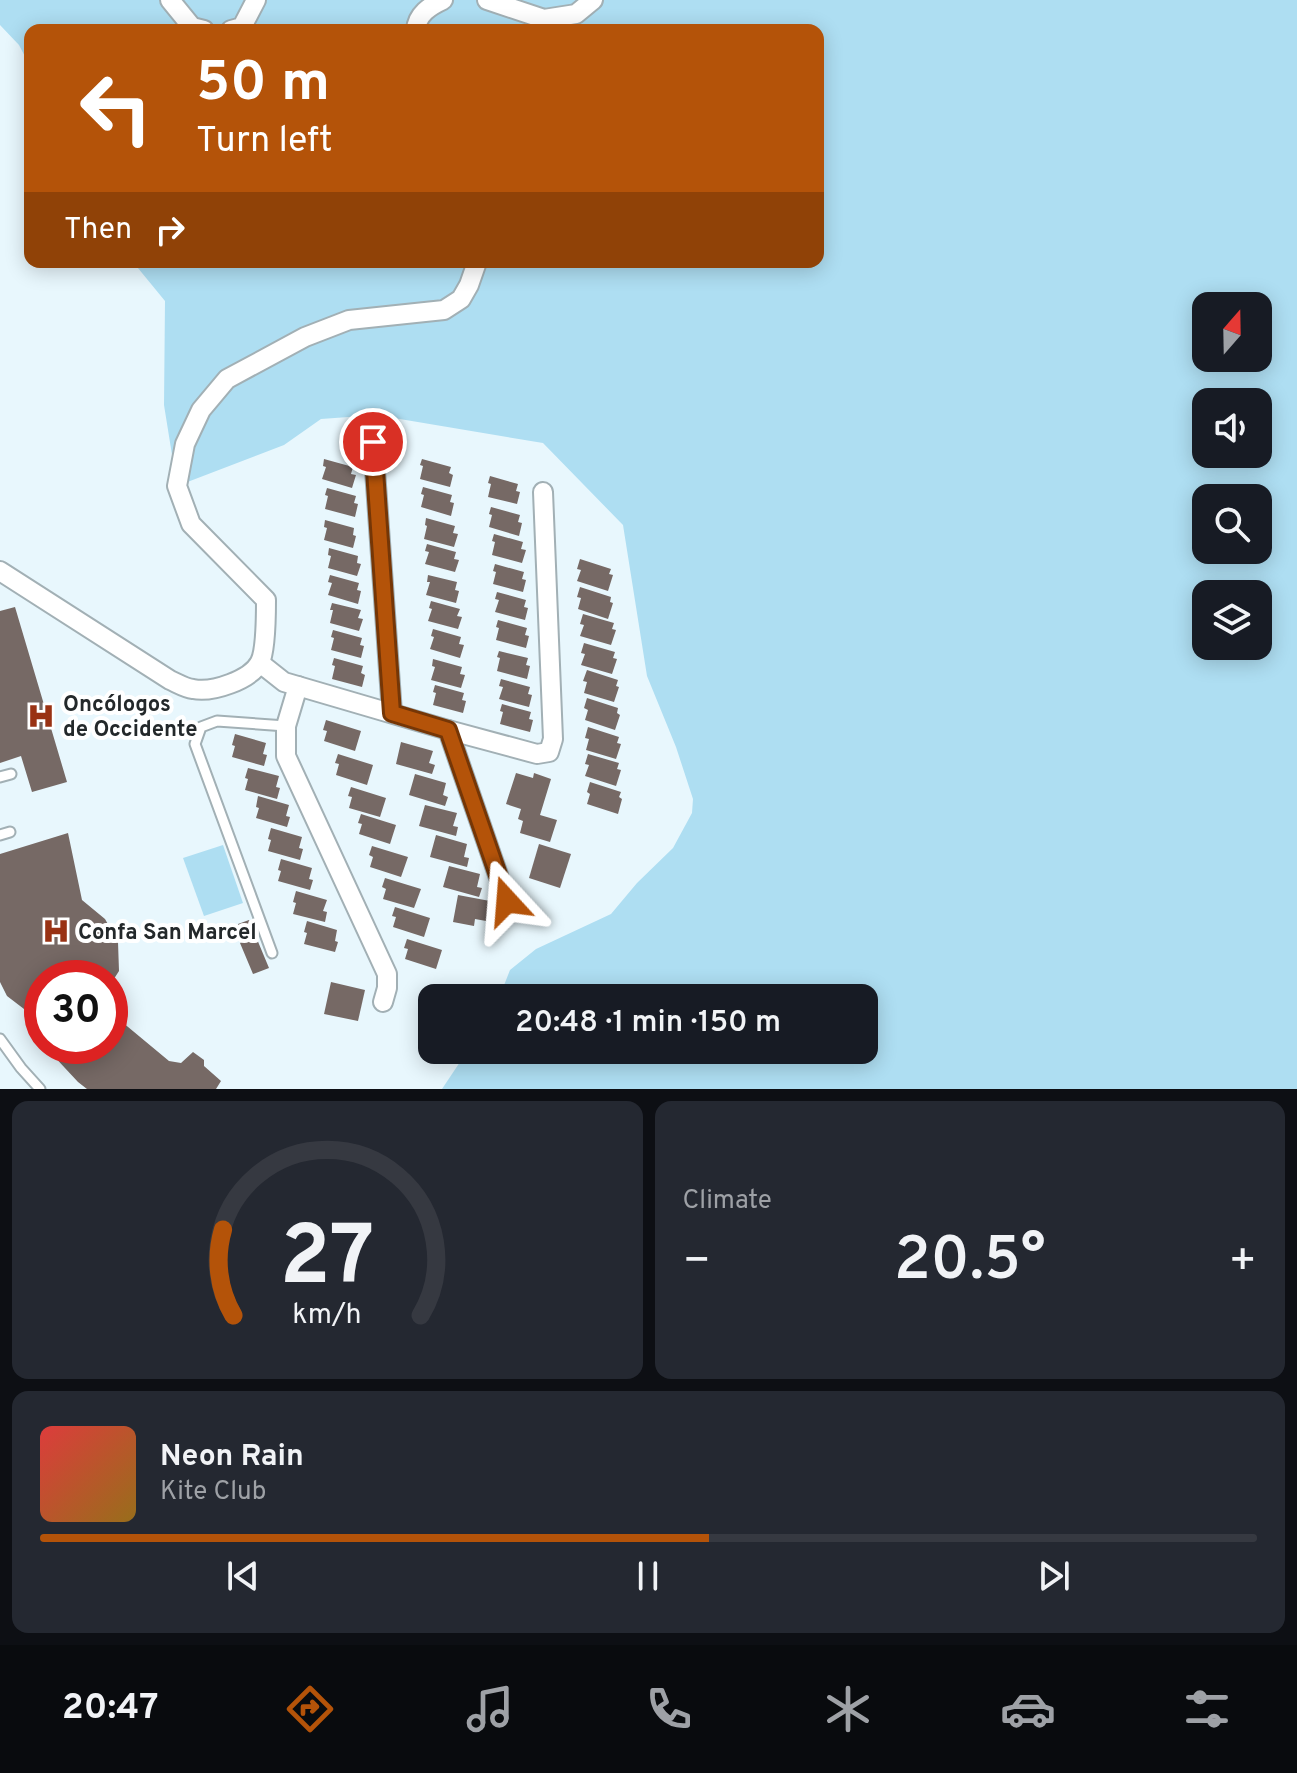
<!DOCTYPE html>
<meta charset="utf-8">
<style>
body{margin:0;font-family:Overpass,sans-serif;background:#242831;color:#f1f3f6;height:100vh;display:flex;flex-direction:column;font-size:30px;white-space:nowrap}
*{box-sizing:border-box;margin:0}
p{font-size:26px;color:#9ea1a6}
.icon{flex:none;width:44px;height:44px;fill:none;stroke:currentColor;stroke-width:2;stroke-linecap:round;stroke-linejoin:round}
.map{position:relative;height:1089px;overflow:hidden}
.drawer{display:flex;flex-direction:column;gap:12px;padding:12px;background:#0d0f14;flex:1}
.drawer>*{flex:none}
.banner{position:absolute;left:24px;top:24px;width:800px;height:244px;border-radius:16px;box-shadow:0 4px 20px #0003;background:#b45309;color:#fff;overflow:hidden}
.needle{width:52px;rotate:20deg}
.tools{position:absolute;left:1192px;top:292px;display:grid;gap:16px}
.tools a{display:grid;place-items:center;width:80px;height:80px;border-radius:16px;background:#171b24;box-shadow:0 4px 20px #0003;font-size:40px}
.speed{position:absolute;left:24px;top:960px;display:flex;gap:16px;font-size:40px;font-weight:700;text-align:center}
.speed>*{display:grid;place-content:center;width:104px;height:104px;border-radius:50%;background:#171b24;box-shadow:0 4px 20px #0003;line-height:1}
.speed .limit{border:12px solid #d22;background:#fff;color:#111}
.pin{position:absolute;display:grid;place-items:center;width:68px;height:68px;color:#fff;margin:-34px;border:4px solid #fff;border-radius:50%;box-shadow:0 2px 8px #0007}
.me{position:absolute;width:88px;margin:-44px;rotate:341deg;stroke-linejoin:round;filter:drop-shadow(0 0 6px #0008)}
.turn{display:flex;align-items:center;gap:28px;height:168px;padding:0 40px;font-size:36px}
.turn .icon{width:104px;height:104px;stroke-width:2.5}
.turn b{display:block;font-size:56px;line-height:68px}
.then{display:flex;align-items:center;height:76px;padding:0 40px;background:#0003;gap:16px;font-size:30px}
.big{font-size:60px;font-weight:600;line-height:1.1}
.drawer .widget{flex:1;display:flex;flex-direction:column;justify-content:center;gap:12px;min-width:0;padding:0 28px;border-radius:16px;background:#242831}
.drawer .dial{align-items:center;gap:0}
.dial svg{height:208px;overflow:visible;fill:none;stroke:#363941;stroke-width:7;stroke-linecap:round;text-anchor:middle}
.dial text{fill:#f1f3f6;stroke:none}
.song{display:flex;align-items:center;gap:24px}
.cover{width:96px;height:96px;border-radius:12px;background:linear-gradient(135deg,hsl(0 70% 55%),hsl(40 70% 35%))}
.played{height:8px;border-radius:4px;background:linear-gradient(90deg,#b45309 55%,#363941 55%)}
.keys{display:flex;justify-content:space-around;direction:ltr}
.heat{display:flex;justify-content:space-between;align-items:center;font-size:44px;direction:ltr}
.drawer .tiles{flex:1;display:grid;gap:12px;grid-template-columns:1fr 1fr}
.widget:last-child{grid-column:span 2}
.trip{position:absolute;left:418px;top:984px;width:460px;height:80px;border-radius:16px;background:#171b24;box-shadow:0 4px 20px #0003;font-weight:600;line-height:80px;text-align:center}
.dock{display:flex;height:128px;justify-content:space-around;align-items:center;background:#090b0e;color:#9ea1a6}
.dock .icon{width:56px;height:56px}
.dock .active{color:#b45309}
.dock b{font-size:36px;color:#f1f3f6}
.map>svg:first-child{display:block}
.green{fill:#aedef2;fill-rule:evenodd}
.building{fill:#766965}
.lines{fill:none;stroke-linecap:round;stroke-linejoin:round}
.lane-casing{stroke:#a2b0b5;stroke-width:13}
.street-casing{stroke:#a2b0b5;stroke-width:22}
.lane{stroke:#fff;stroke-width:9}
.street{stroke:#fff;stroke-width:18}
.route-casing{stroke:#753606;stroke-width:20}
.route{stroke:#b45309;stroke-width:14}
.labels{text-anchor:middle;stroke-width:8;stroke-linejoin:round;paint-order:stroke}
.poi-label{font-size:22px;font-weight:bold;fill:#23282a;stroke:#fff;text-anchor:start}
</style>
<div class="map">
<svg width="1297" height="1089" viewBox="0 0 1297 1089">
<rect width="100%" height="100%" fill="#e8f7fd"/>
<!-- green -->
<g class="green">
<path d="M0,0H1297V1089H442L468,1050H864V998H499L510,970L536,949L611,914L637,883L673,848L692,813L693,799L676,747L647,676L623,525L543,443L376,415L321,419L284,445L177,486L164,405L165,301L133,262H818V30H30V66L19,45L0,25ZM1206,306H1258V358H1206ZM1206,402H1258V454H1206ZM1206,498H1258V550H1206ZM1206,594H1258V646H1206Z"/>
<polygon points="223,845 243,903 204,916 183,858"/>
</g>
<!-- building -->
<g class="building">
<polygon points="324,459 353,467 351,474 356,475 352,488 322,479 326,467 323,466"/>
<polygon points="422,459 451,467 449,473 453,475 450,487 420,479 423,466 420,465"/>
<polygon points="490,476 518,484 516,491 520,492 517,504 488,497 491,484 488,483"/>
<polygon points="423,487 452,495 450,502 454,503 451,516 421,507 424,495 421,494"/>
<polygon points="327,488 356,496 354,503 358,504 355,517 325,509 328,496 325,495"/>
<polygon points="491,507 520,515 518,522 522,523 519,536 489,527 492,515 489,514"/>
<polygon points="426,518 455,526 453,533 458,534 454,547 424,539 427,526 425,525"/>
<polygon points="325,520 354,528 353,535 356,536 353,548 324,540 327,528 324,527"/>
<polygon points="494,534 523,542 521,549 526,550 522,563 492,555 495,542 492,541"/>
<polygon points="427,544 456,552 454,559 459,560 455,572 425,564 429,552 425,551"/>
<polygon points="329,548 358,556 357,563 361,564 357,576 328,568 331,556 328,555"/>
<polygon points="580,559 611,569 609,574 613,575 608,591 577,581 581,570 577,569"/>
<polygon points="495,564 524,572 522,579 526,580 523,592 493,584 496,572 493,571"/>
<polygon points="330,575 359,583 357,590 361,591 358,604 328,595 332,583 328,582"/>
<polygon points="428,575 457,582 455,590 459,591 456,603 426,595 430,582 427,582"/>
<polygon points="580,587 611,597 610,602 613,603 608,619 578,609 581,598 577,597"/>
<polygon points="497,592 526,600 524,607 528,608 525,620 495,612 499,600 495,599"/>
<polygon points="431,601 460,609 457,616 462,617 458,629 428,621 432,609 429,608"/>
<polygon points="332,603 361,610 358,618 363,619 359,631 330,623 333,610 330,610"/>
<polygon points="15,607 67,782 32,792 21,756 0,763 0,611"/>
<polygon points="583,614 614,623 612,629 616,630 611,645 580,636 584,625 580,624"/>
<polygon points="498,620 527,628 525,635 529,636 526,648 496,640 499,628 496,627"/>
<polygon points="433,629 461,637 459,644 464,645 460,658 430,649 434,637 431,636"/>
<polygon points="333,630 362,638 360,645 364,646 361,658 331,650 334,638 331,637"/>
<polygon points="584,643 615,652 613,658 617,659 612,674 581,665 585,654 581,653"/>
<polygon points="499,651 528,658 526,665 530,666 527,679 497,671 500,658 497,657"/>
<polygon points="334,658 363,666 361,673 365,675 362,687 332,679 335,666 332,665"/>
<polygon points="433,659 462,667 460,674 465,675 461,688 431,680 435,667 432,666"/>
<polygon points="587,670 618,680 616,686 619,687 614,702 584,693 587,682 583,681"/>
<polygon points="501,679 530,687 528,694 532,695 529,707 499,699 503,687 499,686"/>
<polygon points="435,685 464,693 462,700 466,701 463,713 433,705 436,693 433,692"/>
<polygon points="587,698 618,708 617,713 620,715 615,730 585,720 588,710 584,708"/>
<polygon points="502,704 531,712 529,719 533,720 530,732 500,724 503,712 500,711"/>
<polygon points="326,720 361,731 355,751 324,741 327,731 323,730"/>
<polygon points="588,727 619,737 617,743 621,744 616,759 586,750 589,739 585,738"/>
<polygon points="235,734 266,743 263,754 267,755 264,766 232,757 235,746 232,745"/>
<polygon points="401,742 433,751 429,763 435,765 432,774 396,764"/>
<polygon points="338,754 373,765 367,785 336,775 339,764 335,763"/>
<polygon points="588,754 619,763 617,769 621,770 616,786 585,776 589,765 585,764"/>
<polygon points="248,768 279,776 276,787 280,788 277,799 245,790 248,779 245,778"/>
<polygon points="516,773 533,778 534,773 551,779 540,815 557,820 550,842 520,833 523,821 518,819 521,809 506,804"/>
<polygon points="415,774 446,783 443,795 448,797 445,806 409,795"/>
<polygon points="590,782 621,792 619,797 622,799 618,814 587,804 590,794 587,792"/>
<polygon points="351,787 386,798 380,817 349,808 352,797 348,796"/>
<polygon points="258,796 289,805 286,816 290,817 287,827 256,818 259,808 256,807"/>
<polygon points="425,805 457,813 453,826 458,827 456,836 419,826"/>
<polygon points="361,814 396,825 390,844 359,834 362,824 358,823"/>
<polygon points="271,828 302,837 299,848 303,849 300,860 268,851 271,840 268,839"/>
<polygon points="68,833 82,900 105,919 118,942 119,971 110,985 110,978 42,978 42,1039 24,1009 7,996 0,982 0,854"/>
<polygon points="436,835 467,844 464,857 469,858 467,867 430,857"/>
<polygon points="539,844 571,854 560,888 529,878"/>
<polygon points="372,846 408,857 401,877 370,867 373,857 369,855"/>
<polygon points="281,859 312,868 309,879 313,880 310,890 278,881 281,871 278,870"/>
<polygon points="449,866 480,874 477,887 482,888 479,897 443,887"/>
<polygon points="385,878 421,889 414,908 383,899 386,889 382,887"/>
<polygon points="296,891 327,900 323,911 327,912 325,922 293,914 296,903 293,902"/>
<polygon points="458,895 490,901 486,921 475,919 474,926 453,922"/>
<polygon points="395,907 430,918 424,937 393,927 396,917 392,916"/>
<polygon points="249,920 269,968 253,974 240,943 244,941 238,924"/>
<polygon points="307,921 337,930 335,941 338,942 335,952 304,944 307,933 304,932"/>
<polygon points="407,939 442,950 436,969 405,959 408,949 404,948"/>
<polygon points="331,982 365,990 358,1021 324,1014"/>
<polygon points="110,1012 169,1061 181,1063 193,1052 204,1060 204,1066 221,1081 216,1089 87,1089 78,1082 51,1053 46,1046 110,1046"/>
</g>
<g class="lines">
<!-- lane casing -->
<g class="lane-casing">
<g id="lane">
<polyline points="0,777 11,774"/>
<polyline points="0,835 10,832"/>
<polyline points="272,953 195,744 201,727 217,721 286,726"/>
<polyline points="0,1039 21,1068 40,1089"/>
</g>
</g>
<!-- street casing -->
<g class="street-casing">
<g id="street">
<polyline points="170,0 192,27 204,30"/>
<polyline points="487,0 544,19 576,14 593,0"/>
<polyline points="231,30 242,27 256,0"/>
<path d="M416,30C417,14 430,6 443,0"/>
<polyline points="373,442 392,713"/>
<path d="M0,571L170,680C177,683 185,688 193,689C212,693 251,680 260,662C266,650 266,614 266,600L191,524L177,486L185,444L201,410L227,379L305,337L349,320L444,310L461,299L469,285L477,262"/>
<polyline points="260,663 284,682 448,730 537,754 549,752 553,739 543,492"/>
<polyline points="298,686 286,726 286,756 387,974 387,988 383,1002"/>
<polyline points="448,730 507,901"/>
</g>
</g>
<!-- lane -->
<use href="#lane" class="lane"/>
<!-- street -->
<use href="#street" class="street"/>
</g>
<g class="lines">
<!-- route casing -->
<g class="route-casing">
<polyline id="route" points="373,442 392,713 448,730 507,901"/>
</g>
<!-- route -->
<use href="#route" class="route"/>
</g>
<!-- icons -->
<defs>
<g id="hospital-bare" transform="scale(2.16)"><path d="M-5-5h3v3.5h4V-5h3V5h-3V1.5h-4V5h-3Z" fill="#993214" stroke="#fff" stroke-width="2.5" paint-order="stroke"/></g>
</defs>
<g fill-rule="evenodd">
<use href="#hospital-bare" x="41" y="716"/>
<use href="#hospital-bare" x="56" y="931"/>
</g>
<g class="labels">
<!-- poi labels -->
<g class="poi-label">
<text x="63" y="711">Oncólogos<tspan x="63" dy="25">de Occidente</tspan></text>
<text x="78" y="939">Confa San Marcel</text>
</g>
</g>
</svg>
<div class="tools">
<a><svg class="needle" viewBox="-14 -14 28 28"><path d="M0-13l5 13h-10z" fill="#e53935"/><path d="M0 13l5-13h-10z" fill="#9ea1a6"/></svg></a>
<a><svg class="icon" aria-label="sound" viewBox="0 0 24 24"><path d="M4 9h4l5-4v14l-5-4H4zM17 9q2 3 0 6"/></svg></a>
<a><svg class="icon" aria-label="search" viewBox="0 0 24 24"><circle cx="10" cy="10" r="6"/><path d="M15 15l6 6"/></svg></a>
<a><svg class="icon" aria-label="layers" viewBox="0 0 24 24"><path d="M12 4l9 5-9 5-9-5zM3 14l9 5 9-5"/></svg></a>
</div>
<div class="speed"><div class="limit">30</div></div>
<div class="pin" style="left:373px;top:442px;background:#d93025"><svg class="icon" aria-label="arrive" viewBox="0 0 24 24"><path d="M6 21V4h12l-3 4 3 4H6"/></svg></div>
<svg class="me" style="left:507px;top:901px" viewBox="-20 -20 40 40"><path d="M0-17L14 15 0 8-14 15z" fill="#b45309" stroke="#fff" stroke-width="4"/></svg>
<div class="trip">20:48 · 1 min · 150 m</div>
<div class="banner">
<div class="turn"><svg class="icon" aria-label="left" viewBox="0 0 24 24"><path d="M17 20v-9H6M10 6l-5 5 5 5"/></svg><div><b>50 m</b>Turn left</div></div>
<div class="then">Then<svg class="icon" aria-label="right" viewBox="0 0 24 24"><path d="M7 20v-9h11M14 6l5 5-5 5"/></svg></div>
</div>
</div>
<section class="drawer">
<div class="tiles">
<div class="widget dial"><svg viewBox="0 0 100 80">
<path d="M14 69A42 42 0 1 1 86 69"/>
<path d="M14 69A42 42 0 0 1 10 36" stroke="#b45309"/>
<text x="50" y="56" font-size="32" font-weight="700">27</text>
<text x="50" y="72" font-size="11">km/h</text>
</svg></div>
<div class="widget"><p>Climate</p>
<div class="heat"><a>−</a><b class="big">20.5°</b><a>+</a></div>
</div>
<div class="widget">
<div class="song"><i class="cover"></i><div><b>Neon Rain</b><p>Kite Club</p></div></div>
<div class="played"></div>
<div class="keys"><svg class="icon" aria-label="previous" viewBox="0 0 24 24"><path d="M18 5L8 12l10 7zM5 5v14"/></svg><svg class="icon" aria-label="pause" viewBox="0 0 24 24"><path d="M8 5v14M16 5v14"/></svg><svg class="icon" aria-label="next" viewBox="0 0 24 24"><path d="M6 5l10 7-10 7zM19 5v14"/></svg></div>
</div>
</div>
</section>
<nav class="dock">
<b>20:47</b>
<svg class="icon active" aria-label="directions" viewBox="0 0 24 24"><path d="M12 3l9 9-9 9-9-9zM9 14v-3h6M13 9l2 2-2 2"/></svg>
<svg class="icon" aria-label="music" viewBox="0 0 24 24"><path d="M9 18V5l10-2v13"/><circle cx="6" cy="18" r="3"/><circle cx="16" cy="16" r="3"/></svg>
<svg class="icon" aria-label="phone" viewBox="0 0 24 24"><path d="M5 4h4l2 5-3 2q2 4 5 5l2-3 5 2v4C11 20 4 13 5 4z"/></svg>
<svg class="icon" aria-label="climate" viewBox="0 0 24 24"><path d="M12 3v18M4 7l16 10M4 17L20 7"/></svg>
<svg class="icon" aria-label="car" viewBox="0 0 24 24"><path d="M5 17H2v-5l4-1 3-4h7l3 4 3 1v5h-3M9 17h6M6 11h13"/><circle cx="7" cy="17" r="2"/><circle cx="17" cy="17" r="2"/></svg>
<svg class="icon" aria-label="filters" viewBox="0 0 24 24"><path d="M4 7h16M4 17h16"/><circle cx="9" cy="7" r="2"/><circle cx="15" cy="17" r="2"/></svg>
</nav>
